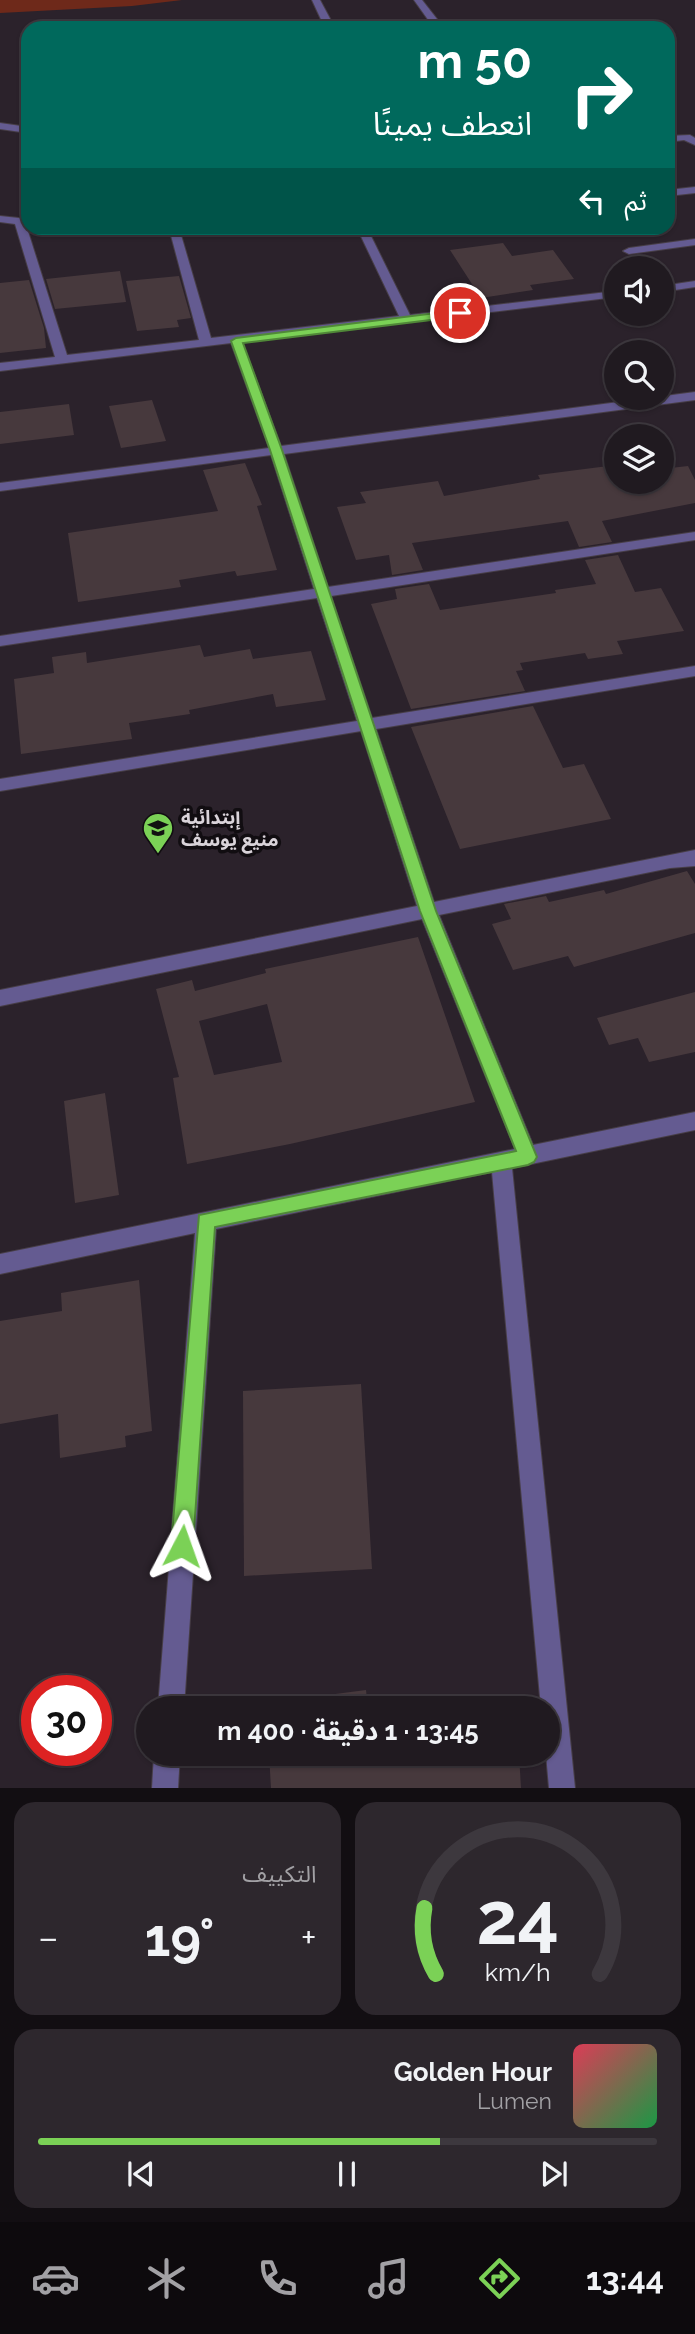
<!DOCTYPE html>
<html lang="ar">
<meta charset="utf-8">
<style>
body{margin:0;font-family:Raleway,"Noto Sans Arabic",sans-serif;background:#2d272d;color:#f1f3f6;direction:rtl;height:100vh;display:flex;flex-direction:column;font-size:26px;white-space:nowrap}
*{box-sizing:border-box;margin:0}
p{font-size:23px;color:#a2a1a5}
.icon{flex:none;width:38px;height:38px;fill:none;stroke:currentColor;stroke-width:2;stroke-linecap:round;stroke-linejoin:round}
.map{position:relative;height:1788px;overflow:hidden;direction:ltr}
.details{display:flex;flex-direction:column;gap:14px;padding:14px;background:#120e12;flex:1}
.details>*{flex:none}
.banner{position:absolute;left:21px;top:21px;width:654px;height:214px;border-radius:21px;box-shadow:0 2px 5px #0004,0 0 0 2px #3d383e;direction:rtl;background:#00695c;color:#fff;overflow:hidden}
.tools{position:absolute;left:604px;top:256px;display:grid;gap:14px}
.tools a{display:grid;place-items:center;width:70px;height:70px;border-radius:50%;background:#201a20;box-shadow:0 2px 5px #0004,0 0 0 2px #3d383e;font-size:35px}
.speed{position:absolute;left:21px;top:1675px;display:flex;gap:14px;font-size:35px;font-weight:700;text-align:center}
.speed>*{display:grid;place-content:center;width:91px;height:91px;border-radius:50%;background:#201a20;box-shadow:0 2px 5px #0004,0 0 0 2px #3d383e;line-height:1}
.speed .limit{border:10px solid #d22;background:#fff;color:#111}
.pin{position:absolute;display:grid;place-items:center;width:60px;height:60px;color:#fff;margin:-30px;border:4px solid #fff;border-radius:50%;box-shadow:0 2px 7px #0007}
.me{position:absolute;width:77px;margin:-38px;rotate:4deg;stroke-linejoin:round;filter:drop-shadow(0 0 5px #0008)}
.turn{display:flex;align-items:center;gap:24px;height:147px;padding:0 28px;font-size:32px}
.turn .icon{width:91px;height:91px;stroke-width:2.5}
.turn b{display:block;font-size:49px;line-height:60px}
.then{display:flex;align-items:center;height:66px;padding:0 28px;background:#0003;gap:14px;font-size:26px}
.big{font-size:52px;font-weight:700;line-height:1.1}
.details .tile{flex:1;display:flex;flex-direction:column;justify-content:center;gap:10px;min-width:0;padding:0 24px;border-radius:21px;background:#2d272d}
.details .dial{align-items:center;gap:0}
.dial svg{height:182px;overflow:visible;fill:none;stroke:#3d383e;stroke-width:7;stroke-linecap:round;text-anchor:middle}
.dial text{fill:#f1f3f6;stroke:none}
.song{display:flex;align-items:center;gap:21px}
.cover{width:84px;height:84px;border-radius:10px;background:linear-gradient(135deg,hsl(350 70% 55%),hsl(140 70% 35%))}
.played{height:7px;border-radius:4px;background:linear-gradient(90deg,#7bd156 65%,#3d383e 65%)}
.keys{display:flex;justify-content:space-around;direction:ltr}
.heat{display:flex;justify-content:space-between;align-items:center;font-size:38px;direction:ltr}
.details .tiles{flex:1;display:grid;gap:14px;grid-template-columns:1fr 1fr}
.tile:last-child{grid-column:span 2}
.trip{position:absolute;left:136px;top:1696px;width:424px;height:70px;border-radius:35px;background:#201a20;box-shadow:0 2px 5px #0004,0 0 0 2px #3d383e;font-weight:700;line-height:70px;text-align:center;direction:rtl}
.tab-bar{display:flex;height:112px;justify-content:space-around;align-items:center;background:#0d0a0d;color:#a2a1a5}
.tab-bar .icon{width:49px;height:49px}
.tab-bar .selected{color:#7bd156}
.tab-bar b{font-size:32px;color:#f1f3f6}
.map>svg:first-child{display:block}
.green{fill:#6e291a}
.building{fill:#47393d;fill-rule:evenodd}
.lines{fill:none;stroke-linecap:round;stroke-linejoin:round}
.minor-casing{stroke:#473e47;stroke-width:2}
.minor{fill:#645b91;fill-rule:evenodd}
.route{fill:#7bd156;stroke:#508838;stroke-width:2}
.labels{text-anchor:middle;stroke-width:7;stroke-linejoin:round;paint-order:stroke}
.poi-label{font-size:19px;font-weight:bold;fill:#d9d3d9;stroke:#110d11;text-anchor:start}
</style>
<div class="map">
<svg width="695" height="1788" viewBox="0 0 695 1788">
<rect width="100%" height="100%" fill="#2b222b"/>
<!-- green -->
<polygon class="green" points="0,0 182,0 132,6 0,13"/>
<!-- building -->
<g class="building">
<polygon points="503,243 512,256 553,250 574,279 530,285 533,290 481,298 450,250"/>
<polygon points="120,271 126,302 55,309 46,279"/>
<polygon points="179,276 191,318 177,320 179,327 137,331 126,281"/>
<polygon points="29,280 44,328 46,348 0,353 0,283"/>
<polygon points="152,400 166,441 121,448 109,406"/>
<polygon points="69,404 74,435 0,444 0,412"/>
<polygon points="245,463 262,505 257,506 277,570 237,576 235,571 179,580 181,587 78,602 68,533 218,511 203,470"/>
<polygon points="616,465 616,481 662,481 662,469 688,466 695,480 695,503 602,521 612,542 579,547 568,521 412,543 423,570 392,575 389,555 356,560 337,507 366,503 360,492 438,481 444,496 540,479 538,475"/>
<polygon points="618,555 635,592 661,588 684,631 617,641 623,654 588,659 585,653 520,663 523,670 516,671 525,691 411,709 371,604 397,599 395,589 429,584 440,610 556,593 555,590 596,584 585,560"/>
<polygon points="200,645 204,657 250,649 253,659 311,651 326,700 276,707 273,694 189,710 190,714 129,723 132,739 21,754 14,679 54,673 52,657 86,652 87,663"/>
<polygon points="533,706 563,768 584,764 611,819 460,849 411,727"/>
<polygon points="687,871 695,884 695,933 574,967 568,956 513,970 492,924 511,919 504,904 546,896 549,902 604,890 606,894"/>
<path d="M418,937L475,1102L290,1144L187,1164L173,1078L179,1077L156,989L192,980L195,991L266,973L265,969ZM267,1004L282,1062L214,1075L199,1021Z"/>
<polygon points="695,992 695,1052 649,1062 638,1038 609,1045 597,1018"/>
<polygon points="105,1093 119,1195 75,1203 64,1101"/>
<polygon points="139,1280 152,1431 125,1436 126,1447 60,1458 58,1414 0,1424 0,1321 62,1311 61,1293"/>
<polygon points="361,1384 372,1569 244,1576 243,1391"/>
<polygon points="366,1690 368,1708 266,1708 266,1703"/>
<polygon points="269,1754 519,1754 521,1788 271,1788"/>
</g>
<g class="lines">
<!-- minor casing -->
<g class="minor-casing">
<g id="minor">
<polygon points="312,0 320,0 335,28 325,28"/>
<polygon points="414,0 422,0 444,28 434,28"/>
<polygon points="503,21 511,28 501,28 499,24"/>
<polygon points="0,123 28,127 28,133 0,129"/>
<polygon points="690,135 695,138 695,145 684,140 668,142 668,136"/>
<polygon points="695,187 695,193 668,196 668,190"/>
<polygon points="0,216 28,219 26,225 67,355 199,340 169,228 179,228 211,338 399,316 357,228 367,228 410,315 616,291 616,297 242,342 281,446 695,392 695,400 284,454 328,587 695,532 695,540 331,596 372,718 695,666 695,676 376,729 434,902 695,850 695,866 670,868 439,915 533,1145 695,1112 695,1130 512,1168 575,1788 549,1788 546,1754 548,1708 541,1708 492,1172 216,1229 184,1708 158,1708 195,1233 0,1274 0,1254 515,1149 422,919 0,1006 0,990 417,906 361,731 0,791 0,779 357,721 317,598 0,646 0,636 314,589 271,455 0,491 0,483 269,448 231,343 0,371 0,363 55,357 15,224 0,222"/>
<polygon points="695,239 695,245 629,254 623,251 629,248"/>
<polygon points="695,281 695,287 662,292 662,286"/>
<polygon points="154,1754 180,1754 178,1788 152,1788"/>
</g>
</g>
<!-- minor -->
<use href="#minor" class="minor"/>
</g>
<!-- route -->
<polygon class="route" points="460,310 463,311 463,316 243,343 282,450 436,911 537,1157 534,1162 528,1165 215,1227 193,1546 190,1553 182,1556 175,1553 171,1546 199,1215 516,1151 420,911 270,450 231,341 236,338"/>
<!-- icons -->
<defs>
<g id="school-pin" transform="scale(1.575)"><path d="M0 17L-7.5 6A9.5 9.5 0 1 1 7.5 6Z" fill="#7bd156" stroke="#110d11"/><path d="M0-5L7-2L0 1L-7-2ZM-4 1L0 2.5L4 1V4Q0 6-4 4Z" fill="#111"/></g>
</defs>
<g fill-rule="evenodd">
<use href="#school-pin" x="158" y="828"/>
</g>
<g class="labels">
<!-- poi labels -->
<g class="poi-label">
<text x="181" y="824">إبتدائية<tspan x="181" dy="22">منيع يوسف</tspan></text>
</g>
</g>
</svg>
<div class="tools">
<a><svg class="icon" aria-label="sound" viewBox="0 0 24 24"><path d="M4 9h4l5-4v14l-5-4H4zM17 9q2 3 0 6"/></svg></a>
<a><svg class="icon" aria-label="search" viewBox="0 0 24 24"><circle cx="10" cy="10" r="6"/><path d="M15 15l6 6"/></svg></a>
<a><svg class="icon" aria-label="layers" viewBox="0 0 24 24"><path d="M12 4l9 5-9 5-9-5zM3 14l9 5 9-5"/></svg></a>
</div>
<div class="speed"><div class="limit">30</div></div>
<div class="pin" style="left:460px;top:313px;background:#d93025"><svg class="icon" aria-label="arrive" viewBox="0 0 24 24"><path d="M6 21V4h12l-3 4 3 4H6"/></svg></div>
<svg class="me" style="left:182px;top:1546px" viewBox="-20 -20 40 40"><path d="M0-17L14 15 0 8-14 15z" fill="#7bd156" stroke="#fff" stroke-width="4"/></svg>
<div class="trip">13:45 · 1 دقيقة · 400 m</div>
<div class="banner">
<div class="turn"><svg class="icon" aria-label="right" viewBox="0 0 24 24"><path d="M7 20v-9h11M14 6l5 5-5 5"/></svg><div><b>50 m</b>انعطف يمينًا</div></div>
<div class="then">ثم<svg class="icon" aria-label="left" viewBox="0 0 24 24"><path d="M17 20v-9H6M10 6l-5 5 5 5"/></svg></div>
</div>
</div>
<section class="details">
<div class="tiles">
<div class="tile dial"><svg viewBox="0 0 100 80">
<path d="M14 69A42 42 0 1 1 86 69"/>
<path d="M14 69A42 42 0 0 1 9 40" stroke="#7bd156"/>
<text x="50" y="56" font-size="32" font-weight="700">24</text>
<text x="50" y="72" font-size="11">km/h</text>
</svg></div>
<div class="tile"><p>التكييف</p>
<div class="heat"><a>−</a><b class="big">19°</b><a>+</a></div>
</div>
<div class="tile">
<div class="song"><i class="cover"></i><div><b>Golden Hour</b><p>Lumen</p></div></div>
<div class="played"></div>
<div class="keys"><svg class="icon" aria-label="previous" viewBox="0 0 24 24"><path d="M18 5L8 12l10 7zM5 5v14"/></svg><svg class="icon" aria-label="pause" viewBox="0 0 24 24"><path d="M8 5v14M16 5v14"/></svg><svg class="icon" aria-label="next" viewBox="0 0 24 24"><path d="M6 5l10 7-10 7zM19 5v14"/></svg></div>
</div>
</div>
</section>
<nav class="tab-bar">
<b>13:44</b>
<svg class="icon selected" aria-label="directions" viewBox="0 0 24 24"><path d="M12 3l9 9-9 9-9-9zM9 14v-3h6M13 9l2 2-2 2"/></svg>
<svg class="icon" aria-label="music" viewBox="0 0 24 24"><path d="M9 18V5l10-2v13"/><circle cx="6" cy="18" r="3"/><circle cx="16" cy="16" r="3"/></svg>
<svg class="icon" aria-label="phone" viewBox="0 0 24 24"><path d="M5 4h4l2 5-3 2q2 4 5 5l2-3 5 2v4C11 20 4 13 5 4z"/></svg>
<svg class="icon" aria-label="climate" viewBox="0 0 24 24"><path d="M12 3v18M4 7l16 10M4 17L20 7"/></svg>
<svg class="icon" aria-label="car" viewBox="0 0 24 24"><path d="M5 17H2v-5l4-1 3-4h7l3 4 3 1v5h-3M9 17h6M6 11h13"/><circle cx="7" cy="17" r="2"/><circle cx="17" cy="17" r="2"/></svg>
</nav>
